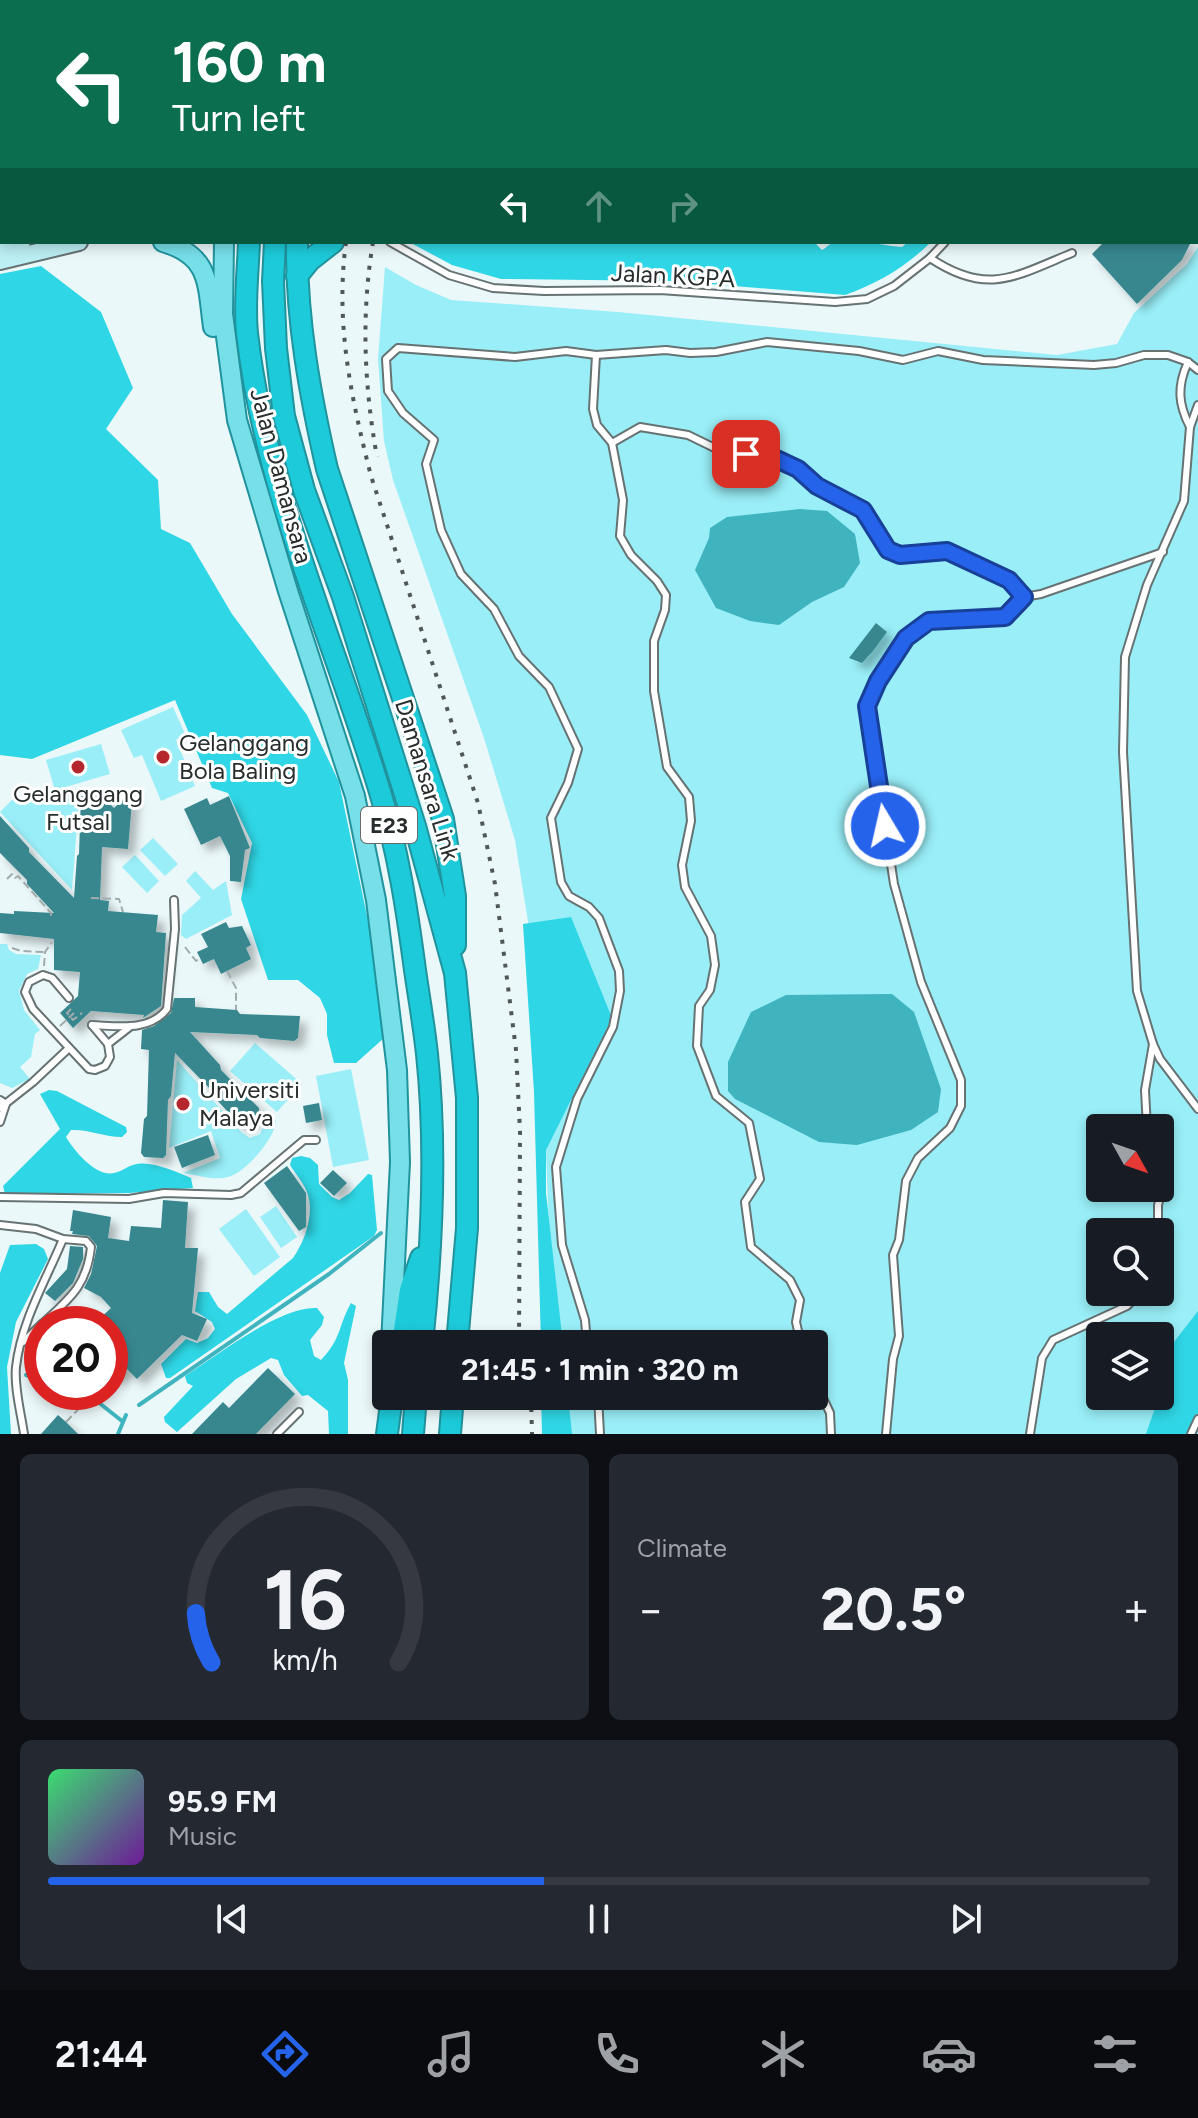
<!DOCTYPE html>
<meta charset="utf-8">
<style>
body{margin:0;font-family:Figtree,sans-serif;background:#242831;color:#f1f3f6;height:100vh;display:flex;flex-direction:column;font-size:30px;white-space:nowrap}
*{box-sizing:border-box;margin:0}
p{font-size:26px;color:#9ea1a6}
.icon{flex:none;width:44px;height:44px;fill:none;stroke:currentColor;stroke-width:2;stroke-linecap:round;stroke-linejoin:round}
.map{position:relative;height:1434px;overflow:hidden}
.panel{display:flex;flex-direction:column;gap:20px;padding:20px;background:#0d0f14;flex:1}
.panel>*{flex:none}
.top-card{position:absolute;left:0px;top:0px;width:1198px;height:244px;box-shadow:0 4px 12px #0003;background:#0b6e4f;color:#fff;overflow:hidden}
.needle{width:52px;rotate:130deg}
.tools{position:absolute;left:1086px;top:1114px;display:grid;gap:16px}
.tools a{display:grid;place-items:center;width:88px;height:88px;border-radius:8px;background:#171b24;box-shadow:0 4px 12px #0003;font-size:40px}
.speed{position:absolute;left:24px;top:1306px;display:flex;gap:16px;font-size:40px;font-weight:700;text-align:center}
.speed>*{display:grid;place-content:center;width:104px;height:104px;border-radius:50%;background:#171b24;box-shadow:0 4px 12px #0003;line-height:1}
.speed .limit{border:12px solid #d22;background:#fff;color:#111}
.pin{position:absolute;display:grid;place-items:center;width:68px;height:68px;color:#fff;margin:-34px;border-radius:16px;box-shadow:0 4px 12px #0006}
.me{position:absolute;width:88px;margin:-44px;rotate:351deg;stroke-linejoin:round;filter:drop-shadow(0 0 6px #0008)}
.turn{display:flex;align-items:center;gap:28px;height:168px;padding:0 40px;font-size:36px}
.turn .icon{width:104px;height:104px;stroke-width:2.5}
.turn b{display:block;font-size:56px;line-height:68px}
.lanes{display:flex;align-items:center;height:76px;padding:0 40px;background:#0003;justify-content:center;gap:40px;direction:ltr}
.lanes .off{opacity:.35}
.big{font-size:60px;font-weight:700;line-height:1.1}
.panel .tile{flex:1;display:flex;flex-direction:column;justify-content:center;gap:12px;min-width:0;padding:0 28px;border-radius:12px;background:#242831}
.panel .dial{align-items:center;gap:0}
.dial svg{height:208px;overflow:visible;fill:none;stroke:#363941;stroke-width:7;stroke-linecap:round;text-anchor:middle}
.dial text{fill:#f1f3f6;stroke:none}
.song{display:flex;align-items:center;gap:24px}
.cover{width:96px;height:96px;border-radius:12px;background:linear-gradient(135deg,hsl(140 70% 55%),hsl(280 70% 35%))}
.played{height:8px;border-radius:4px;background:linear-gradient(90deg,#2563eb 45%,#363941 45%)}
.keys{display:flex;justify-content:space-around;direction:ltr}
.heat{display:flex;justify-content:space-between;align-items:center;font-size:44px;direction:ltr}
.panel .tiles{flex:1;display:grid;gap:20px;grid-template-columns:1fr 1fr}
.tile:last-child{grid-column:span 2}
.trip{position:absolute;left:372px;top:1330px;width:456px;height:80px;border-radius:8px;background:#171b24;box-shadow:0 4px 12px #0003;font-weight:700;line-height:80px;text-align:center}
.tabs{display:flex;height:128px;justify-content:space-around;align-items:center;background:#090b0e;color:#9ea1a6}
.tabs .icon{width:56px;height:56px}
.tabs .current{color:#2563eb}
.tabs b{font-size:36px;color:#f1f3f6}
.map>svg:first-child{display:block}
.green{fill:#99eef7;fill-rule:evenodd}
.forest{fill:#2fd6e5}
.water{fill:#3fb4bf}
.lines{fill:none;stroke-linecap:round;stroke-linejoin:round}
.stream{stroke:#3fb4bf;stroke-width:4}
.building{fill:#37878f;filter:url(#shadow)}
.service-casing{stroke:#677273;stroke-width:10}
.minor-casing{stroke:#677273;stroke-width:15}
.secondary-casing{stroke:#677273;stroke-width:20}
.primary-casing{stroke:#20939d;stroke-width:22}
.motorway-casing{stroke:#20939d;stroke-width:24}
.path{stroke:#a1abac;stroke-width:2;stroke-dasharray:8 4;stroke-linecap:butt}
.service{stroke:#fff;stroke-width:6}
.minor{stroke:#fff;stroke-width:11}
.secondary{stroke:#bbeff4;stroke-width:16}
.primary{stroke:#77dfe8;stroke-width:18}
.motorway{stroke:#1dcad9;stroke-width:20}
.rail{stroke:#505758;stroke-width:4;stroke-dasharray:4 8;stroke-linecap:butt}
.route-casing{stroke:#184099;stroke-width:20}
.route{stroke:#2563eb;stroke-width:14}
.poi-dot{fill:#b6262d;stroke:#fff;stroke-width:3}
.labels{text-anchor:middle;stroke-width:6;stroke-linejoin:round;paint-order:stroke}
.shield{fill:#fff;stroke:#686b6c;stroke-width:2}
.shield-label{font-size:22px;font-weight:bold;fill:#272c2d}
.street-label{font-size:24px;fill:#272c2d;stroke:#fff}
.poi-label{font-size:24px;fill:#272c2d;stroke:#fff;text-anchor:start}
</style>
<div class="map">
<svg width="1198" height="1434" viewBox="0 0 1198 1434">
<defs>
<filter id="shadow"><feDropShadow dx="7" dy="7" stdDeviation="4" flood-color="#0004"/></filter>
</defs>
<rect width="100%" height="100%" fill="#ebf8fa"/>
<!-- green -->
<g class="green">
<path d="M1198,247V1434H557L555,1396H814V1344H553L546,1150L556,1098L515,840L484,738L393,480L384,441L378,359L385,267L416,285L451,300L618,312L1057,355L1117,344L1134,313L1187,264ZM1100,1128H1160V1188H1100ZM1100,1232H1160V1292H1100ZM1100,1336H1160V1396H1100Z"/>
<polygon points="173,707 186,736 176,740 195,786 161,801 142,755 134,758 121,730"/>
<polygon points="101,744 110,774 55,790 46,760"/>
<polygon points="80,788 72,890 0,812 16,796 38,801"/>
<polygon points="153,838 178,864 165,876 140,850"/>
<polygon points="135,855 159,881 147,893 122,867"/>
<polygon points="195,871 213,890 226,881 232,915 186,939 181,935 182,915 201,898 186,881"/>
<polygon points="0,944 7,944 9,950 16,954 41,955 38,969 27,974 19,991 24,1010 40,1030 35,1034 31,1057 20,1067 30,1079 12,1088 0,1083"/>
<polygon points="255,1043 302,1084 277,1112 230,1071"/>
<path d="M177,1060L241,1132L250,1138L260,1134L268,1114L276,1120C276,1138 245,1173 228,1177C214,1181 197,1175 183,1173L220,1158L211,1131L169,1148Z"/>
<polygon points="351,1069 369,1160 333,1167 316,1076"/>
<polygon points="276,1206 297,1237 281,1248 260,1217"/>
<polygon points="246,1209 280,1257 254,1276 219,1229"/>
</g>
<!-- forest -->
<g class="forest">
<polygon points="0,0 246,0 2,2 2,97"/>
<path d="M409,242H814L822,250C826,248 829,244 834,242C849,237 884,246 902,247L908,242H931C906,267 878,283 845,295L672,281L501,279L452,265Z"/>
<polygon points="41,266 101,312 133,388 106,429 158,480 161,529 190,543 232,614 307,715 339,782 370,930 384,1038 356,1063 334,1063 327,1035 327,1014 320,998 298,980 268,980 241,899 252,843 228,793 212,788 175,700 32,759 0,755 0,274"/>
<polygon points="571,917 612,1018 546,1150 546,1193 563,1344 541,1344 534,1092 523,924"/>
<path d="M49,1090L57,1091L126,1127L127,1132L122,1137C104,1137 88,1129 71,1130L66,1137C75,1152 96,1177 114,1173C122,1172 128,1165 137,1164C152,1161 177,1172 191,1178L193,1188L129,1193L5,1194L3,1186L60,1129L40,1094Z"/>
<path d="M301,1156L310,1158L318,1165L319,1184L332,1197L339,1200L350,1193L368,1174L372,1175L377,1230L374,1236L170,1378H166L161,1364L186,1339L197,1343L208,1338L215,1329L212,1322L195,1311L198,1292H209L218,1307L227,1314L293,1258C305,1241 315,1213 307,1192C303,1182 295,1173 290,1165L292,1158Z"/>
<polygon points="36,1244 44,1249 48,1259 16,1322 7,1367 11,1434 0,1434 0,1273 10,1245"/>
<path d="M351,1303L356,1306L344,1363L348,1380V1434H329L328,1411L308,1395L302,1396L284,1375L278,1360L271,1358L236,1379L177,1432L165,1422L164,1417L193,1386L187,1383L185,1376C218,1355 280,1306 317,1308L324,1317L322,1325L310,1340L314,1356L321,1360C342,1338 338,1326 351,1303Z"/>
<polygon points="1198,1311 1198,1414 1189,1434 1146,1434 1155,1408 1155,1396 1160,1396 1160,1360"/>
<polygon points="541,1396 568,1396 572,1434 542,1434"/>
</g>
<!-- water -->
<g class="water">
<polygon points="800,509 827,511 855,534 860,563 844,587 812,602 779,625 750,621 716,608 695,570 709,538 710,528 727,517"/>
<polygon points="892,994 914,1012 941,1089 938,1112 911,1130 857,1145 819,1142 735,1099 728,1091 728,1062 751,1012 786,995"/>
</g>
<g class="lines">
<!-- stream -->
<g class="stream">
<polyline points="26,1375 42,1380"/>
<polyline points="77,1392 80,1393"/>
<polyline points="98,1402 122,1421"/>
<polyline points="139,1405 329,1274 381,1233"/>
<polyline points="118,1434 126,1415"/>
</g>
</g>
<!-- building -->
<g class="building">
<polygon points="1104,242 1191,242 1182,260 1137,304 1092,254"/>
<polygon points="876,623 887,632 873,651 862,663 849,658"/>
<polygon points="133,790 128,849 102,847 100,900 109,901 108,911 158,915 156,932 166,933 161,1006 143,1018 144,1015 91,1011 73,1028 60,1013 78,996 80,972 54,970 54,939 0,933 0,913 14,914 14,911 54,913 27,884 27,880 0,853 0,816 29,848 29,852 74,898 77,856 79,854 81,796 103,797 114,808"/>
<polygon points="229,796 250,848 245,850 241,882 230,881 230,856 220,836 201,845 184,809 207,798 210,805"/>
<polygon points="226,922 229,928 242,926 251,945 246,948 251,959 221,974 214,959 203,964 197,952 208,947 201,934"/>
<polygon points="174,998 195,998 195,1007 237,1010 240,1014 300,1016 298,1038 294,1041 260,1038 257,1035 190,1032 220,1065 221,1070 259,1108 259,1113 245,1126 240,1125 217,1100 217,1096 175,1053 171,1096 168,1100 166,1155 163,1158 144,1157 141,1153 144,1119 147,1116 149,1050 141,1049 142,1030 154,1026 171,1013"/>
<polygon points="319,1103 322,1120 306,1123 303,1106"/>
<polygon points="208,1135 215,1155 182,1168 174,1147"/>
<polygon points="287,1166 306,1193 306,1227 299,1231 264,1183"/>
<polygon points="333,1170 347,1183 334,1196 320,1183"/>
<polygon points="163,1200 188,1202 185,1248 198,1248 192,1313 207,1319 197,1341 182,1335 137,1379 127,1369 117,1379 110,1373 110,1324 94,1324 111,1308 101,1297 84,1288 91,1274 97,1246 89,1236 72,1234 73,1231 70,1231 73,1210 111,1217 108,1238 129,1241 131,1226 161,1228"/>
<polygon points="70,1246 83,1247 83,1259 73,1283 55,1301 45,1293 67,1269"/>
<polygon points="268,1368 295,1394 256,1434 192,1434 223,1402 229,1408"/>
<polygon points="58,1415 66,1422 78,1434 41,1434"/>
</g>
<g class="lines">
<!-- service casing -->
<g class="service-casing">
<g id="service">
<polyline points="952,0 956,2"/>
<polyline points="516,2 518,0"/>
<polyline points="789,2 789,0"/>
<polyline points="900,2 901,0"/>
<polyline points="390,242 449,275 493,288 544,291 660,290 835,302 867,299 894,286 930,258 945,242"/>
<path d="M930,258C987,296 1014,277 1072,253"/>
<polyline points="596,355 593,409 597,425 612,443 623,500 620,536 631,555 657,581 666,595 665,610 654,641 654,691 667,767 689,797 691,821 682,865 685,887 711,936 715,965 710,990 699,1006 697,1046 716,1096 749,1123 760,1179 745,1202 751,1247 790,1280 800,1300 796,1322 801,1344"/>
<path d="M1188,362C1177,386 1178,404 1190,427"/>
<polyline points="1198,405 1190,427 1184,501 1147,585 1125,657 1123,752 1137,991 1153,1044 1160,1059 1198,1109"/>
<polyline points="612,443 640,427 688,435 727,454 766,454 798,469 817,486 863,510 888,550 900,555 947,551 1009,580 1024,597 1041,594 1163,552"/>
<polyline points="69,998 52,978 43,975 29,982 25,992 33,1009 89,1069 95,1070 105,1066 110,1057 108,1044 131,1026"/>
<path d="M92,1025C118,1026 149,1032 167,1009L175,929L174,900"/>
<polyline points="92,1025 108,1044"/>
<polyline points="0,1100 6,1104 0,1122"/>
<polyline points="0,1108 33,1082 68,1049"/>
<polyline points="1147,1128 1145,1090 1153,1044"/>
<polyline points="0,1197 129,1199 164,1193 231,1195 241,1193 304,1140 316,1140"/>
<path d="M0,1225L36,1229L63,1239L86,1241L91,1247C87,1286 69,1299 42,1324"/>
<polyline points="1158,1232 1158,1205 1165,1179 1160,1167"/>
<polyline points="23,1342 42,1324"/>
<polyline points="587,1344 585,1320 562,1245 556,1167 577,1099 613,1027 620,991 619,971 599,918 589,907 569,896 561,882 551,818 568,783 578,749 549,687 519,656 494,609 461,574 441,530 426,464 434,440 403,413 388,391 386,359 398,348 515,357 566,351 596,355 666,350 690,353 716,352 767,342 859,351 903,360 938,351 983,360 1094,365 1116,363 1144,355 1168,355 1188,362 1198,370"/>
<polyline points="814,1379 830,1413 831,1434"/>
<polyline points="598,1396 600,1434"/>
<path d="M24,1434C21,1413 14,1388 16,1367C21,1322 46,1280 63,1239"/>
<polyline points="277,1434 299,1412"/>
<polyline points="886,1434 893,1359 899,1336 893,1255 899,1240 906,1181 918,1158 950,1128 961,1106 961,1080 921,982 894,884 867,706 878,681 906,638 929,621 1005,617 1024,597"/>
<polyline points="1030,1434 1042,1358 1053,1340 1127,1306 1141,1292"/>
<polyline points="1191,1434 1198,1419"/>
</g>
</g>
<!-- minor casing -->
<g class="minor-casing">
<polyline id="minor" points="0,178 2,179"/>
</g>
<!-- secondary casing -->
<g class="secondary-casing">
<g id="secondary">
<polyline points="0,248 22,242"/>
<polyline points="0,261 79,242"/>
</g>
</g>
<!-- primary casing -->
<g class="primary-casing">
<g id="primary">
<polyline points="267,2 267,0"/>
<polyline points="288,2 290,0"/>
<path d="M163,242C211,256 207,284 213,327"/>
<polyline points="224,242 223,314 237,420 288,591 355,796 376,900 397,1070 400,1162 391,1344"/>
</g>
</g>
<!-- motorway casing -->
<g class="motorway-casing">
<g id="motorway">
<polyline points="313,2 314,0"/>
<polyline points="342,2 343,0"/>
<polyline points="371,2 372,0"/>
<path d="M249,242C248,271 244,304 247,333C265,492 334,639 380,792C398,850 407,910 415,970C419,998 424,1026 427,1054C437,1149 432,1249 422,1344"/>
<polyline points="275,242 273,281 276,348 284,416 304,490 343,597 415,826 455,973 467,1098 467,1228 457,1344"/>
<path d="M297,242C296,319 310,395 327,469L443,819L455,896V945"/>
<polyline points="297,276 310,260 333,242"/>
<polyline points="402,1344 410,1290 421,1258"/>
<polyline points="387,1434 392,1396"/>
<polyline points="413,1434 416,1396"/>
<polyline points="450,1434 453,1396"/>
</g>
</g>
<!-- path -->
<g class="path">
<polyline points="1196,24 1198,23"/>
<polyline points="7,879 12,874 15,878 18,876 51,913 51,917"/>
<polyline points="91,898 119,899 123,912"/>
<polyline points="185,947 196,961 200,958"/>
<polyline points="12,948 21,951 44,952"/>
<polyline points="44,966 45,952 52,942"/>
<polyline points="227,971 236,988 236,1010"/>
<polyline points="71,1009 67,1013 73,1020 82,1013"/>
<polyline points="60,1026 74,1013"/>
<polyline points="110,1377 112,1375"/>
<polyline points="66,1422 95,1392"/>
</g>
<!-- service -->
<use href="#service" class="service"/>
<!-- minor -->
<use href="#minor" class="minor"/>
<!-- secondary -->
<use href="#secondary" class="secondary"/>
<!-- primary -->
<use href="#primary" class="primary"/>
<!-- motorway -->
<use href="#motorway" class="motorway"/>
<!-- rail -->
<g class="rail">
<polyline points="431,2 432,0"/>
<polyline points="476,2 477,0"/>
<path d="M346,242C335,324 351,397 371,476L478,803L495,884L516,1050L520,1131L519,1344"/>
<path d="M373,242C361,314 364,385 377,457"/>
<polyline points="531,1396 532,1434"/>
</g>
</g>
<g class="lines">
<!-- route casing -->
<g class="route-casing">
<polyline id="route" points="746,454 766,454 798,469 817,486 863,510 888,550 900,555 947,551 1009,580 1024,597 1005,617 929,621 906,638 878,681 867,706 885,826"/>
</g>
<!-- route -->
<use href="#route" class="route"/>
</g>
<!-- markers -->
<g class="poi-dot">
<circle cx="163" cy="757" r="8"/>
<circle cx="78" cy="767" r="8"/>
<circle cx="183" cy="1104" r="8"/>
</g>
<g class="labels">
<!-- shield labels -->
<rect class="shield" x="361" y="807" width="56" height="36" rx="6"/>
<g class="shield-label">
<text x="389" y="833">E23</text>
</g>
<!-- street labels -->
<g class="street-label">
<text transform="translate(673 276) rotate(3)" y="8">Jalan KGPA</text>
<text transform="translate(281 476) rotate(75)" y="8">Jalan Damansara</text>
<text transform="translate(427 780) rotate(73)" y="8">Damansara Link</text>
</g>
<!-- poi labels -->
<g class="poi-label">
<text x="179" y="751">Gelanggang<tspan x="179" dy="28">Bola Baling</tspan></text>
<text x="78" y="802" text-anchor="middle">Gelanggang<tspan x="78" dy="28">Futsal</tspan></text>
<text x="199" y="1098">Universiti<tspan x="199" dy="28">Malaya</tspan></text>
</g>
</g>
</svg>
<div class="tools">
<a><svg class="needle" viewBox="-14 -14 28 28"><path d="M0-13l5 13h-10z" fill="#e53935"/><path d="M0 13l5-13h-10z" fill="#9ea1a6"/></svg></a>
<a><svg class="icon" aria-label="search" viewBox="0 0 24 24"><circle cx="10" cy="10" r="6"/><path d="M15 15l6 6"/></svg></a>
<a><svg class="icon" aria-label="layers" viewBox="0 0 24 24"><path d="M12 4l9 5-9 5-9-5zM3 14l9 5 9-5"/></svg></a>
</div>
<div class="speed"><div class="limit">20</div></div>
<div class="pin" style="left:746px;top:454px;background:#d93025"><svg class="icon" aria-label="arrive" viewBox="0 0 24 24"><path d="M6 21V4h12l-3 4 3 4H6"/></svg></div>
<svg class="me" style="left:885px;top:826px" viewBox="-20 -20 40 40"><circle r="17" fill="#2563eb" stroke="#fff" stroke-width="3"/><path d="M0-11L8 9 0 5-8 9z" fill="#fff"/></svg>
<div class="trip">21:45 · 1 min · 320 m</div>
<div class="top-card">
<div class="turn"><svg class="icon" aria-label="left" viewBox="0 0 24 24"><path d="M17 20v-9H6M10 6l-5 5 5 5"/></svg><div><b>160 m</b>Turn left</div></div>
<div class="lanes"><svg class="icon" aria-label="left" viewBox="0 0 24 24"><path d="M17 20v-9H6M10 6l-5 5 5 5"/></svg><svg class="icon off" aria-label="ahead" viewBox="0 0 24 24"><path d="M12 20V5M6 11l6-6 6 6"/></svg><svg class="icon off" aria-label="right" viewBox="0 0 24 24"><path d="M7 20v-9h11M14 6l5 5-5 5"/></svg></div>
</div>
</div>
<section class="panel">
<div class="tiles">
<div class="tile dial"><svg viewBox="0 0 100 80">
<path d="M14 69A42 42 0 1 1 86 69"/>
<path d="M14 69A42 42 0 0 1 8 50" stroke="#2563eb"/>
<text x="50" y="56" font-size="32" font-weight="700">16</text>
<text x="50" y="72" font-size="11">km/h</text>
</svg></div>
<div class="tile"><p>Climate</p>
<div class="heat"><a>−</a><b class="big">20.5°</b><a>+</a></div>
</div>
<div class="tile">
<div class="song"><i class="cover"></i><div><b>95.9 FM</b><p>Music</p></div></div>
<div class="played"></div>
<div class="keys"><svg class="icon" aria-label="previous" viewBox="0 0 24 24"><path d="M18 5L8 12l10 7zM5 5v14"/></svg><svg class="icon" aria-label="pause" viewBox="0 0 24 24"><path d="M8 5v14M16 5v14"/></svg><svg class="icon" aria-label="next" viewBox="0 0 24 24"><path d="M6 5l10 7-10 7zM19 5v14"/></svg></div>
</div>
</div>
</section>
<nav class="tabs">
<b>21:44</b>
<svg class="icon current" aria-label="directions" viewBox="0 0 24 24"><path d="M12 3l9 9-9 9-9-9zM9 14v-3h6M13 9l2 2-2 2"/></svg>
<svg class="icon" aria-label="music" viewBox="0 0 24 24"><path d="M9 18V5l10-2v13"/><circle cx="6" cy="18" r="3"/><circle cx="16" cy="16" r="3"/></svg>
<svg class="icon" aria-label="phone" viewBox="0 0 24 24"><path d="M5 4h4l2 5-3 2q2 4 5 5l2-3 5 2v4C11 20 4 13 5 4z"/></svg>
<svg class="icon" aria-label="climate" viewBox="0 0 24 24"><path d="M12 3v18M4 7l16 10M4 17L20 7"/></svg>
<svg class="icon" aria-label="car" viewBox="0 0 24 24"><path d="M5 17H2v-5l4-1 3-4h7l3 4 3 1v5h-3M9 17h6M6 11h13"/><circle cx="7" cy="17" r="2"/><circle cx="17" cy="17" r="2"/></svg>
<svg class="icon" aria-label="filters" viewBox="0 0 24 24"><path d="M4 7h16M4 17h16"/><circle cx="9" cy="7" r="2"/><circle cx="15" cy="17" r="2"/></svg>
</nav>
